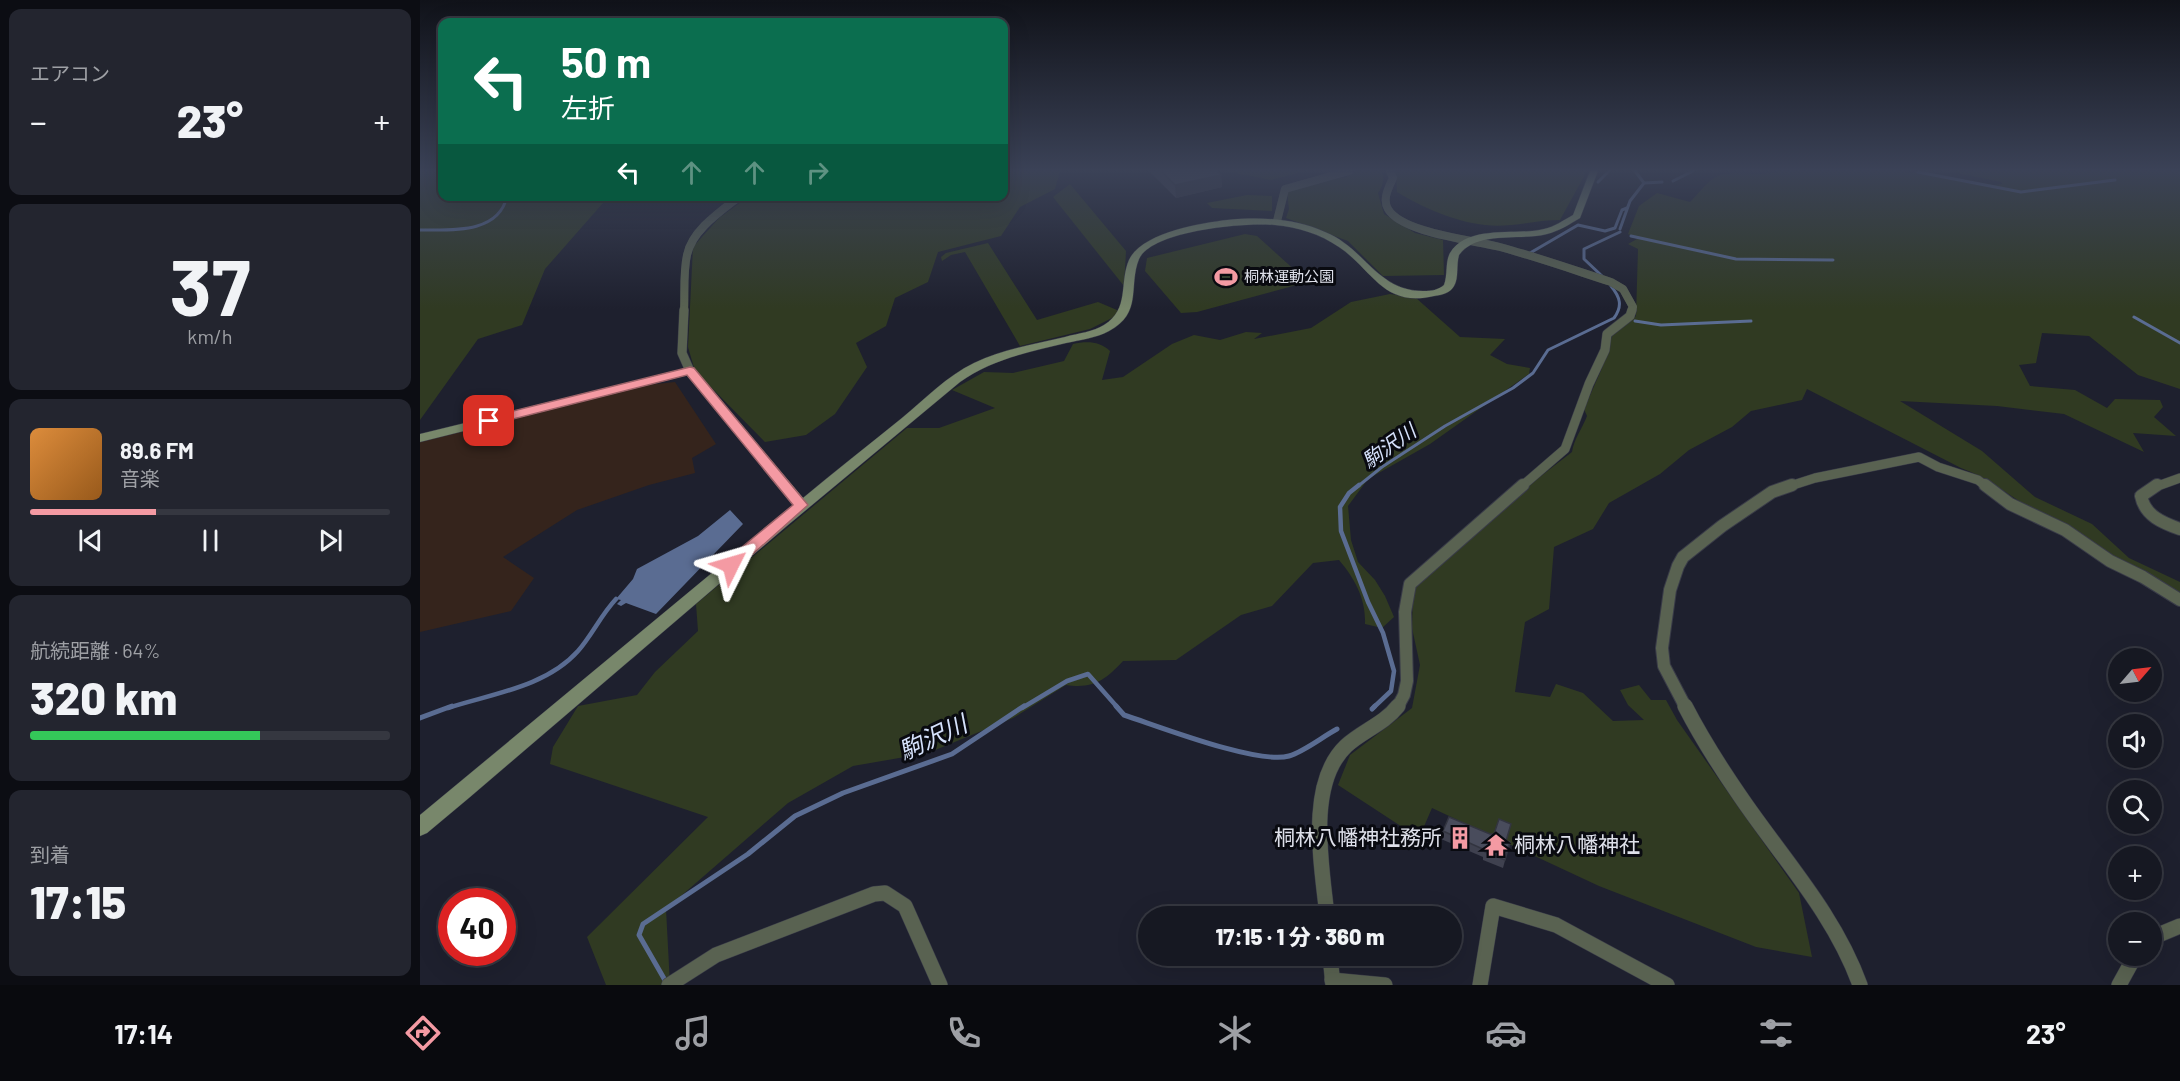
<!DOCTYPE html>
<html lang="ja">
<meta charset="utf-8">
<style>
body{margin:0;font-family:Barlow,"Noto Sans JP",sans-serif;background:#23252f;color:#f1f3f6;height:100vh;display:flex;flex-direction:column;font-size:22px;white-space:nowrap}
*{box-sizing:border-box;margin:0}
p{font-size:20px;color:#9ea0a5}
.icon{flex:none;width:33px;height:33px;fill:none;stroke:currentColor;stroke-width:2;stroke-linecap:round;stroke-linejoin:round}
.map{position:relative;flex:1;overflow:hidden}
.details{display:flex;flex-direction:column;gap:9px;padding:9px;background:#0c0d13;width:420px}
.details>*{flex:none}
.banner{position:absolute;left:18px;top:18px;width:570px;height:183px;border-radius:12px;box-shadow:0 6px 24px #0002,0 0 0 2px #353740;background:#0b6e4f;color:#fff;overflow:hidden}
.needle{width:39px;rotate:62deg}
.buttons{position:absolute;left:1688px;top:648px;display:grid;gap:12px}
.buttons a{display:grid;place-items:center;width:54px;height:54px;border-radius:50%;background:#161822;box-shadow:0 6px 24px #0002,0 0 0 2px #353740;font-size:30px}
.speed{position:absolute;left:18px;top:888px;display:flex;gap:12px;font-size:30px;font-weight:700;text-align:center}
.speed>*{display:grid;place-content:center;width:78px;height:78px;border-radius:50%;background:#161822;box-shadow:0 6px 24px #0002,0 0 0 2px #353740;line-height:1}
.speed .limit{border:9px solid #d22;background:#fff;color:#111}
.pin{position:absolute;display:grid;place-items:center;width:51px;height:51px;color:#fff;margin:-26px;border-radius:12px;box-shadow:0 3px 9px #0006}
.me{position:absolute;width:66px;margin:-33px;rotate:50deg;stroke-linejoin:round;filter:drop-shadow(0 0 4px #0008)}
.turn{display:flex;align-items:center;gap:21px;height:126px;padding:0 24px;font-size:27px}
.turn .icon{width:78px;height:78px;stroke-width:2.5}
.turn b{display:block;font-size:42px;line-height:51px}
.lanes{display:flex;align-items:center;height:57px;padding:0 24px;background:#0003;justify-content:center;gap:30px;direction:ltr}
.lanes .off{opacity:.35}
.big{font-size:45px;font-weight:800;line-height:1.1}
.details .tile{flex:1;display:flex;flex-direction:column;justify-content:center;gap:9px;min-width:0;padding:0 21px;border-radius:12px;background:#23252f}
.details .dial{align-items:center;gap:0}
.dial b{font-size:78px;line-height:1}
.song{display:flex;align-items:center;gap:18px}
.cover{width:72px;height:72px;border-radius:9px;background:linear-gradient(135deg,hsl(30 70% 55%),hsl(30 70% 35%))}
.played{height:6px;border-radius:3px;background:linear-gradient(90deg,#f49aa3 35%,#353740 35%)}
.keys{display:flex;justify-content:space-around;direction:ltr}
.heat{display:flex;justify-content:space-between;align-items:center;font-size:33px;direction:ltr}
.charge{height:9px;border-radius:4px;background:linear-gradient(90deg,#34c759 64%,#353740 0)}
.trip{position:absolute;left:718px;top:906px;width:324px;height:60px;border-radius:30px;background:#161822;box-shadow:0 6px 24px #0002,0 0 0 2px #353740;font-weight:800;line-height:60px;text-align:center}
.dock{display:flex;height:96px;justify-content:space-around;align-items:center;background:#090a0e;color:#9ea0a5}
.dock .icon{width:42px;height:42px}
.dock .on{color:#f49aa3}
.dock b{font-size:27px;color:#f1f3f6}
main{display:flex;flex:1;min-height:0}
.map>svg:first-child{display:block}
.industrial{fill:#35241c}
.green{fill:#303a22}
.water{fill:#5a6c92}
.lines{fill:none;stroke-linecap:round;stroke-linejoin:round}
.stream-far2{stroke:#5a6c92;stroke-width:3}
.stream-far1{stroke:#5a6c92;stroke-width:4.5}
.stream{stroke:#5a6c92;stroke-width:5}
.street-far3-casing{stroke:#393b48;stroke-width:8}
.street-far2-casing{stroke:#393b48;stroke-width:10}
.street-far1-casing{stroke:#393b48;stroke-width:14}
.street-casing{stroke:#393b48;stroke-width:16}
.secondary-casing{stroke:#393b48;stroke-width:1}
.street-far3{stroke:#596251;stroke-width:8}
.street-far2{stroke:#596251;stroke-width:9}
.street-far1{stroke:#596251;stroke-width:12}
.street{stroke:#596251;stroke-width:15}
.secondary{fill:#78876b;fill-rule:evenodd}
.wall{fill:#3f414f}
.shaded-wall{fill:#333540}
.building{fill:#494c5c;stroke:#333540;stroke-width:1.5}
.route{fill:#f49aa3;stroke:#9f646a;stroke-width:1.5}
.labels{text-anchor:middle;stroke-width:6;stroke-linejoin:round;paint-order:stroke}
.far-poi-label{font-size:15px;fill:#dee0ea;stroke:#090a10;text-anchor:start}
.water-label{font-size:20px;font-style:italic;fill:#d6e2fc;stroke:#090a10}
.near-poi-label{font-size:21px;fill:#dee0ea;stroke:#090a10;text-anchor:end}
.near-water-label{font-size:24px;font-style:italic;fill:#d6e2fc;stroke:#090a10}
</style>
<main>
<section class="details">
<div class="tile"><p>エアコン</p>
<div class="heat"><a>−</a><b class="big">23°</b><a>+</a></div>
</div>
<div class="tile dial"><b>37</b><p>km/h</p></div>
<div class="tile">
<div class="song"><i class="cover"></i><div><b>89.6 FM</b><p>音楽</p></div></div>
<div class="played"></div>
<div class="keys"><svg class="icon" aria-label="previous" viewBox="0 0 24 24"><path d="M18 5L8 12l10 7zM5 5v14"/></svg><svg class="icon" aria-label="pause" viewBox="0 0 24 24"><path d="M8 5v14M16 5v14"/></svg><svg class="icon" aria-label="next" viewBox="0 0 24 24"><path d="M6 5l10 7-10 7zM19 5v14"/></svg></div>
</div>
<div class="tile"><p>航続距離 · 64%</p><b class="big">320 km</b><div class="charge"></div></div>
<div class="tile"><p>到着</p><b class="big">17:15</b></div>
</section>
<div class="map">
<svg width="1760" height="985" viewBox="0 0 1760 985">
<rect width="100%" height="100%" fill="#1e202e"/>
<!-- industrial -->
<polygon class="industrial" points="255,382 296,444 272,458 275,473 229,485 157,510 83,557 114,578 91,611 0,632 0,440 207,387"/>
<!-- green -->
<g class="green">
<polygon points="0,171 22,171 22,196 196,197 183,203 125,269 102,325 58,339 0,420"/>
<polygon points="584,171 640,171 635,189 600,207 581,236 518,252 508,282 475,298 466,326 436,343 447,367 415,414 386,435 345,442 275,371 268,347 273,247 299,218 328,197 584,196"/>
<polygon points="805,171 885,171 851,180"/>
<path d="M935,171H961C966,179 962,187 958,193L964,214L995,233L1023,240L1024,275L963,276L928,241L866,218L869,209L867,192L898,182L926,177Z"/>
<path d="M976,171H1167L1140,220C1115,220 1090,228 1065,225C1036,222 1001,207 977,192Z"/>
<path d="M1360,171H1474L1518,175L1574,185L1582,184L1581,182L1528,171H1760V389L1718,375L1669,336L1622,333L1616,363L1599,365L1610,386L1655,390L1687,408L1695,399L1740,400L1743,407L1734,417L1756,436L1713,433L1724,452L1644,414L1577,406L1480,401L1562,451L1615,497L1672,524L1709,558L1760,582V594C1711,568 1663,541 1616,512C1591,497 1569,478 1541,468L1387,389L1382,400L1331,411L1312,427L1269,450L1240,474L1189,503L1173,529L1134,547L1129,609L1105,622L1095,692L1130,697L1136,684L1163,693L1193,721L1224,720L1208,705L1200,690L1219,685L1231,700H1246L1257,720L1379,893L1392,957L1336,947L1179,886L1012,808L999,838L918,785L930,755L992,708L1000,665L992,628L993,588L1117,479L1152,452C1154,439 1162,429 1167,416L1164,409L1182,368L1192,336L1216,316L1218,249L1208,244L1217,239L1208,234L1219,206L1237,193L1270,202C1277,195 1285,184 1294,178C1309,168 1341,178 1360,171Z"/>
<polygon points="650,184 706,251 704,286 633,197"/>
<polygon points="827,195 852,196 852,211 792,208 787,203"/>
<polygon points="825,234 837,236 888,282 777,312 761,313 725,271 727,258"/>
<polygon points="568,243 617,320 678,302 697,310 698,315 670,329 600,346 545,252 531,255 522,261 521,257 526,253"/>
<path d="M970,294L996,298L1040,337L1085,339L1070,355L1087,364L1110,368L1109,374L1010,444L948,479L928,506L931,540L938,562L955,580L965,596L974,617L962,628L945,624C946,599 935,579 919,560L893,563L852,606L821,615L756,660L703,661C685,680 674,689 646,685L593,718L508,753L433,766L368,803L246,909L250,985H186L167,937L288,817L130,764L133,747L158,706L217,695L235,672L278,631L276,604L487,428H519L575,408L532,390L564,372L593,373L644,361L653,344C666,341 680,341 690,351L682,380L703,377L752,344L774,335L800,340L826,332L842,333L834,339L891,328L931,302Z"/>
</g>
<!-- water -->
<polygon class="water" points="310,510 323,524 236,614 206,603 201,606 197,604 201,600 196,599 213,579 217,569 278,536"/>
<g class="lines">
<!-- stream-far2 -->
<g class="stream-far2">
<polyline points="1215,171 1224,183"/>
<polyline points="1498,172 1601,192 1695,180"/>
<polyline points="1253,181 1273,171"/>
<polyline points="1178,182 1189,171"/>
<polyline points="1200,229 1210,201 1224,183 1242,182"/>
<path d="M0,230C31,230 79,234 87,196"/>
<polyline points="1211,236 1316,259 1413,260"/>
<polyline points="1113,254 1110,253 1158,225 1185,231 1195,228 1202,210 1207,208"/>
<polyline points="1182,276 1164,259 1164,249 1200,232"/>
<polyline points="1714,317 1760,343"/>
<polyline points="1215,321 1241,325 1331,321"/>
<path d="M937,487L962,467L1025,426L1093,388L1113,373L1128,350L1194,318C1203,306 1200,297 1191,286"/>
</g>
<!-- stream-far1 -->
<g class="stream-far1">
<polyline points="939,485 929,493 920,507 921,531 948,602 963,633 974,671 971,691 953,708"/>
<path d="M28,708C71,694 126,687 158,651C172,635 181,615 196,599"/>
<polyline points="602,708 647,681 668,674 698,708"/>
</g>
<!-- stream -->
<g class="stream">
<path d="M696,706L704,715C738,726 838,765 869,756C885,751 902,737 917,729"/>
<polyline points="952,709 955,706"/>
<polyline points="0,718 32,706"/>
<polyline points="246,982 219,935 223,924 328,854 375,816 423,793 532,754 604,706"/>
</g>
<!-- street-far3 casing -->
<g class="street-far3-casing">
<g id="street-far3">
<path d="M970,171L973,178C969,187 962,199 968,209C982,233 1053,240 1080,247C1117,257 1154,270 1191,282L1203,289L1213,307L1211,312"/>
<polyline points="857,221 865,189 929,171"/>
<path d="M264,312C265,293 263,273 267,255C272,230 301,211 320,196"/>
</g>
</g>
<!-- street-far2 casing -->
<g class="street-far2-casing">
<g id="street-far2">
<polyline points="264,310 262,353 270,371"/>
<polyline points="1101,487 1145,449 1169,384 1185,350 1187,334 1210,316 1212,310"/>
<polyline points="1367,487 1395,478 1499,457 1518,467 1558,480 1567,487"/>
<polyline points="1735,487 1760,478"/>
</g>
</g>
<!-- street-far1 casing -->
<g class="street-far1-casing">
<g id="street-far1">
<polyline points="1565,485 1590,504 1645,530 1690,561 1723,577 1760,600"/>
<path d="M1737,485L1721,496C1725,516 1743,523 1760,529"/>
<polyline points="977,708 984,695 987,681 985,612 990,584 1103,485"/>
<polyline points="1266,708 1244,666 1242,648 1250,590 1258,566 1263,557 1302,526 1352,492 1372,485"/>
</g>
</g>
<!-- street casing -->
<g class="street-casing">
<g id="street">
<path d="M1265,706C1281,737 1300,767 1320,796C1362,858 1414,913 1440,985"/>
<path d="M907,916C902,866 886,784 926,746C942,731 964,724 978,706"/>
<polyline points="1731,938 1760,926"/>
<polyline points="910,956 913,985"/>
<polyline points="912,980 965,985"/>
<polyline points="249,985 296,955 454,894 465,893 485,906 520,985"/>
<polyline points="1060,985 1073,906 1136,925 1247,985"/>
<polyline points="1699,985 1715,956"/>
</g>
</g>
<!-- secondary casing -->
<g class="secondary-casing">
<path id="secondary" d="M1170,171H1178L1160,218C1150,224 1139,231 1127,234C1100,241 1057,230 1039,255C1036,265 1039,278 1034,286C1030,293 1022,295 1014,296C963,308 953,270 919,247C900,234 878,227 855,225C827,222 732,230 719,259C708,286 723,313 689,331C676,338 660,340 646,343C609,352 572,359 540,382L368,525L50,797L7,833L0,836V815L374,505L267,375L0,442V434L270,368L274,369L383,498C415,471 449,445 482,418C505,399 527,376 554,363C583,349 615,344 645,337C659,333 673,332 684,325C710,309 699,283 709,260C721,233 781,223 807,220C840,217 875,218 905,232C945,248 957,291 1003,291C1012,291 1018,290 1024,285C1028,275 1025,262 1030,253C1048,224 1096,236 1124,229C1134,227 1144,220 1153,215Z"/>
</g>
<!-- street-far3 -->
<use href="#street-far3" class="street-far3"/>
<!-- street-far2 -->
<use href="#street-far2" class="street-far2"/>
<!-- street-far1 -->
<use href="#street-far1" class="street-far1"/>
<!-- street -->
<use href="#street" class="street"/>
<!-- secondary -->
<use href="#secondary" class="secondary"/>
</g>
<!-- wall -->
<g class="wall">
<polygon points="729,171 797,171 801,175 802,187 756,198"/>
<polygon points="1023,831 1086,841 1090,842 1083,868 1063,860 1063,857 1021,839"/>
</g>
<!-- shaded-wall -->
<polygon class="shaded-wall" points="801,175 802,187 756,198 755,185"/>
<!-- building -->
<g class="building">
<polygon points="741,171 797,171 801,175 755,185"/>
<polygon points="1029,817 1070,834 1074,834 1079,819 1091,824 1086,841 1090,842 1085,860 1065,852 1065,850 1023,831"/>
</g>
<!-- sky -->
<linearGradient id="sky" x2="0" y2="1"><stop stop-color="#101219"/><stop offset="0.55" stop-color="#3b4257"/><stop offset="1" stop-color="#3b4257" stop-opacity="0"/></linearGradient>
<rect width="1760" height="309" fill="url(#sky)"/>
<!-- route -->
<polygon class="route" points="270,367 274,368 388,505 316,569 305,569 303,565 305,561 373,505 267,375 69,425 63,421 65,418"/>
<!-- icons -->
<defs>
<g id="stadium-bare" transform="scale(1.8)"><path d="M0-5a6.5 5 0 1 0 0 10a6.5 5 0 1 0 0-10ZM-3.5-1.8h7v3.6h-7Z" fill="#f49aa3" stroke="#090a10" stroke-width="2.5" paint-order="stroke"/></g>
<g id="building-bare" transform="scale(1.8)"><path d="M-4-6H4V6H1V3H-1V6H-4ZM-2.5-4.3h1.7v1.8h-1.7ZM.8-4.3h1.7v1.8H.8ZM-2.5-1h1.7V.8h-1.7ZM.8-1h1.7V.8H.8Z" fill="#f49aa3" stroke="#090a10" stroke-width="2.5" paint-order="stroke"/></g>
<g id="temple-bare" transform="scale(1.8)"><path d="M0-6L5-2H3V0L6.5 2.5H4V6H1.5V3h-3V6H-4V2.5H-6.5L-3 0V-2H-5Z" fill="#f49aa3" stroke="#090a10" stroke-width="2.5" paint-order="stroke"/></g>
</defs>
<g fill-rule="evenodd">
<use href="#stadium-bare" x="806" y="277"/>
<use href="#building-bare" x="1040" y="838"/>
<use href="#temple-bare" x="1076" y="845"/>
</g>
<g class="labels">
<!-- far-poi labels -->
<g class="far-poi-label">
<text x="824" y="282">桐林運動公園</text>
</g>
<!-- water labels -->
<g class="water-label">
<text transform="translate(969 446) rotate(-35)" y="7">駒沢川</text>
</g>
<!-- near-poi labels -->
<g class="near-poi-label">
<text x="1022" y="845">桐林八幡神社務所</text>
<text x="1094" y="852" text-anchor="start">桐林八幡神社</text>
</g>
<!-- near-water labels -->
<g class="near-water-label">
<text transform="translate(513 738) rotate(-25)" y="8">駒沢川</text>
</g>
</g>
</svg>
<div class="buttons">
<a><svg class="needle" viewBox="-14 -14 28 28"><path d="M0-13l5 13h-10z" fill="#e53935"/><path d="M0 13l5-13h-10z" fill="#9ea0a5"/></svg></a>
<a><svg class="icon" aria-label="sound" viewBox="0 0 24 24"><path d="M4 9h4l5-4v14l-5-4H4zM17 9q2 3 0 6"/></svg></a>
<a><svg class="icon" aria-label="search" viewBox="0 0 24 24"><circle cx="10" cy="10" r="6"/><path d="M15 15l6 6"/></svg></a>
<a>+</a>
<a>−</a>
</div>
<div class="speed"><div class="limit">40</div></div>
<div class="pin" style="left:69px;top:421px;background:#d93025"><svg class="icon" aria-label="arrive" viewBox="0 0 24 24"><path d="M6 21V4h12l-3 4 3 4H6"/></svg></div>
<svg class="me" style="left:311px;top:565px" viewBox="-20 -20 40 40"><path d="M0-17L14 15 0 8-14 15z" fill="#f49aa3" stroke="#fff" stroke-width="4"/></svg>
<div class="trip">17:15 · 1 分 · 360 m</div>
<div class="banner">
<div class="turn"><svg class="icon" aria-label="left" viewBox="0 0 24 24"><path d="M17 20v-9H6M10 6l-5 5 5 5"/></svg><div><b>50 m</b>左折</div></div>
<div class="lanes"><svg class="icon" aria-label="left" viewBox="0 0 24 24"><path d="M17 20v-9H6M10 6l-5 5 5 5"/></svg><svg class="icon off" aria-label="ahead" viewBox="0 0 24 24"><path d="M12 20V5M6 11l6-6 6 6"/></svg><svg class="icon off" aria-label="ahead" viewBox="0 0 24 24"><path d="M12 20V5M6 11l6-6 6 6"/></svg><svg class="icon off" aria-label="right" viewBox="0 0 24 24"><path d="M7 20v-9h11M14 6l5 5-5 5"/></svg></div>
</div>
</div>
</main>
<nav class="dock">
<b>17:14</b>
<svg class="icon on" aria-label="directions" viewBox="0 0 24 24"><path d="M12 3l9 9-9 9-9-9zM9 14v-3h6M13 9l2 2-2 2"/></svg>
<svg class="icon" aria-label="music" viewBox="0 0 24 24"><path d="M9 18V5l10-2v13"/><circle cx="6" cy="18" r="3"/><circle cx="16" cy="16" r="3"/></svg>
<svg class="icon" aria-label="phone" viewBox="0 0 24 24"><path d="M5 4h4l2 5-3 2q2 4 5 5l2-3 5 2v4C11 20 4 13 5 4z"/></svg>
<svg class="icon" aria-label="climate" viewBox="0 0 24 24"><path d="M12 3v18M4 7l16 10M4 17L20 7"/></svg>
<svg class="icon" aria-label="car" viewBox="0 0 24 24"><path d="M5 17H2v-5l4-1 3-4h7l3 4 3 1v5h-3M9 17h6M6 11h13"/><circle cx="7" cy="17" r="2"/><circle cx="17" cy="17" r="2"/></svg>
<svg class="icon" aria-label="filters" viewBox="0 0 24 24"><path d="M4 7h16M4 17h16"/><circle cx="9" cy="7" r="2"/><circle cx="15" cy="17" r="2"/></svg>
<b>23°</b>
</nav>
